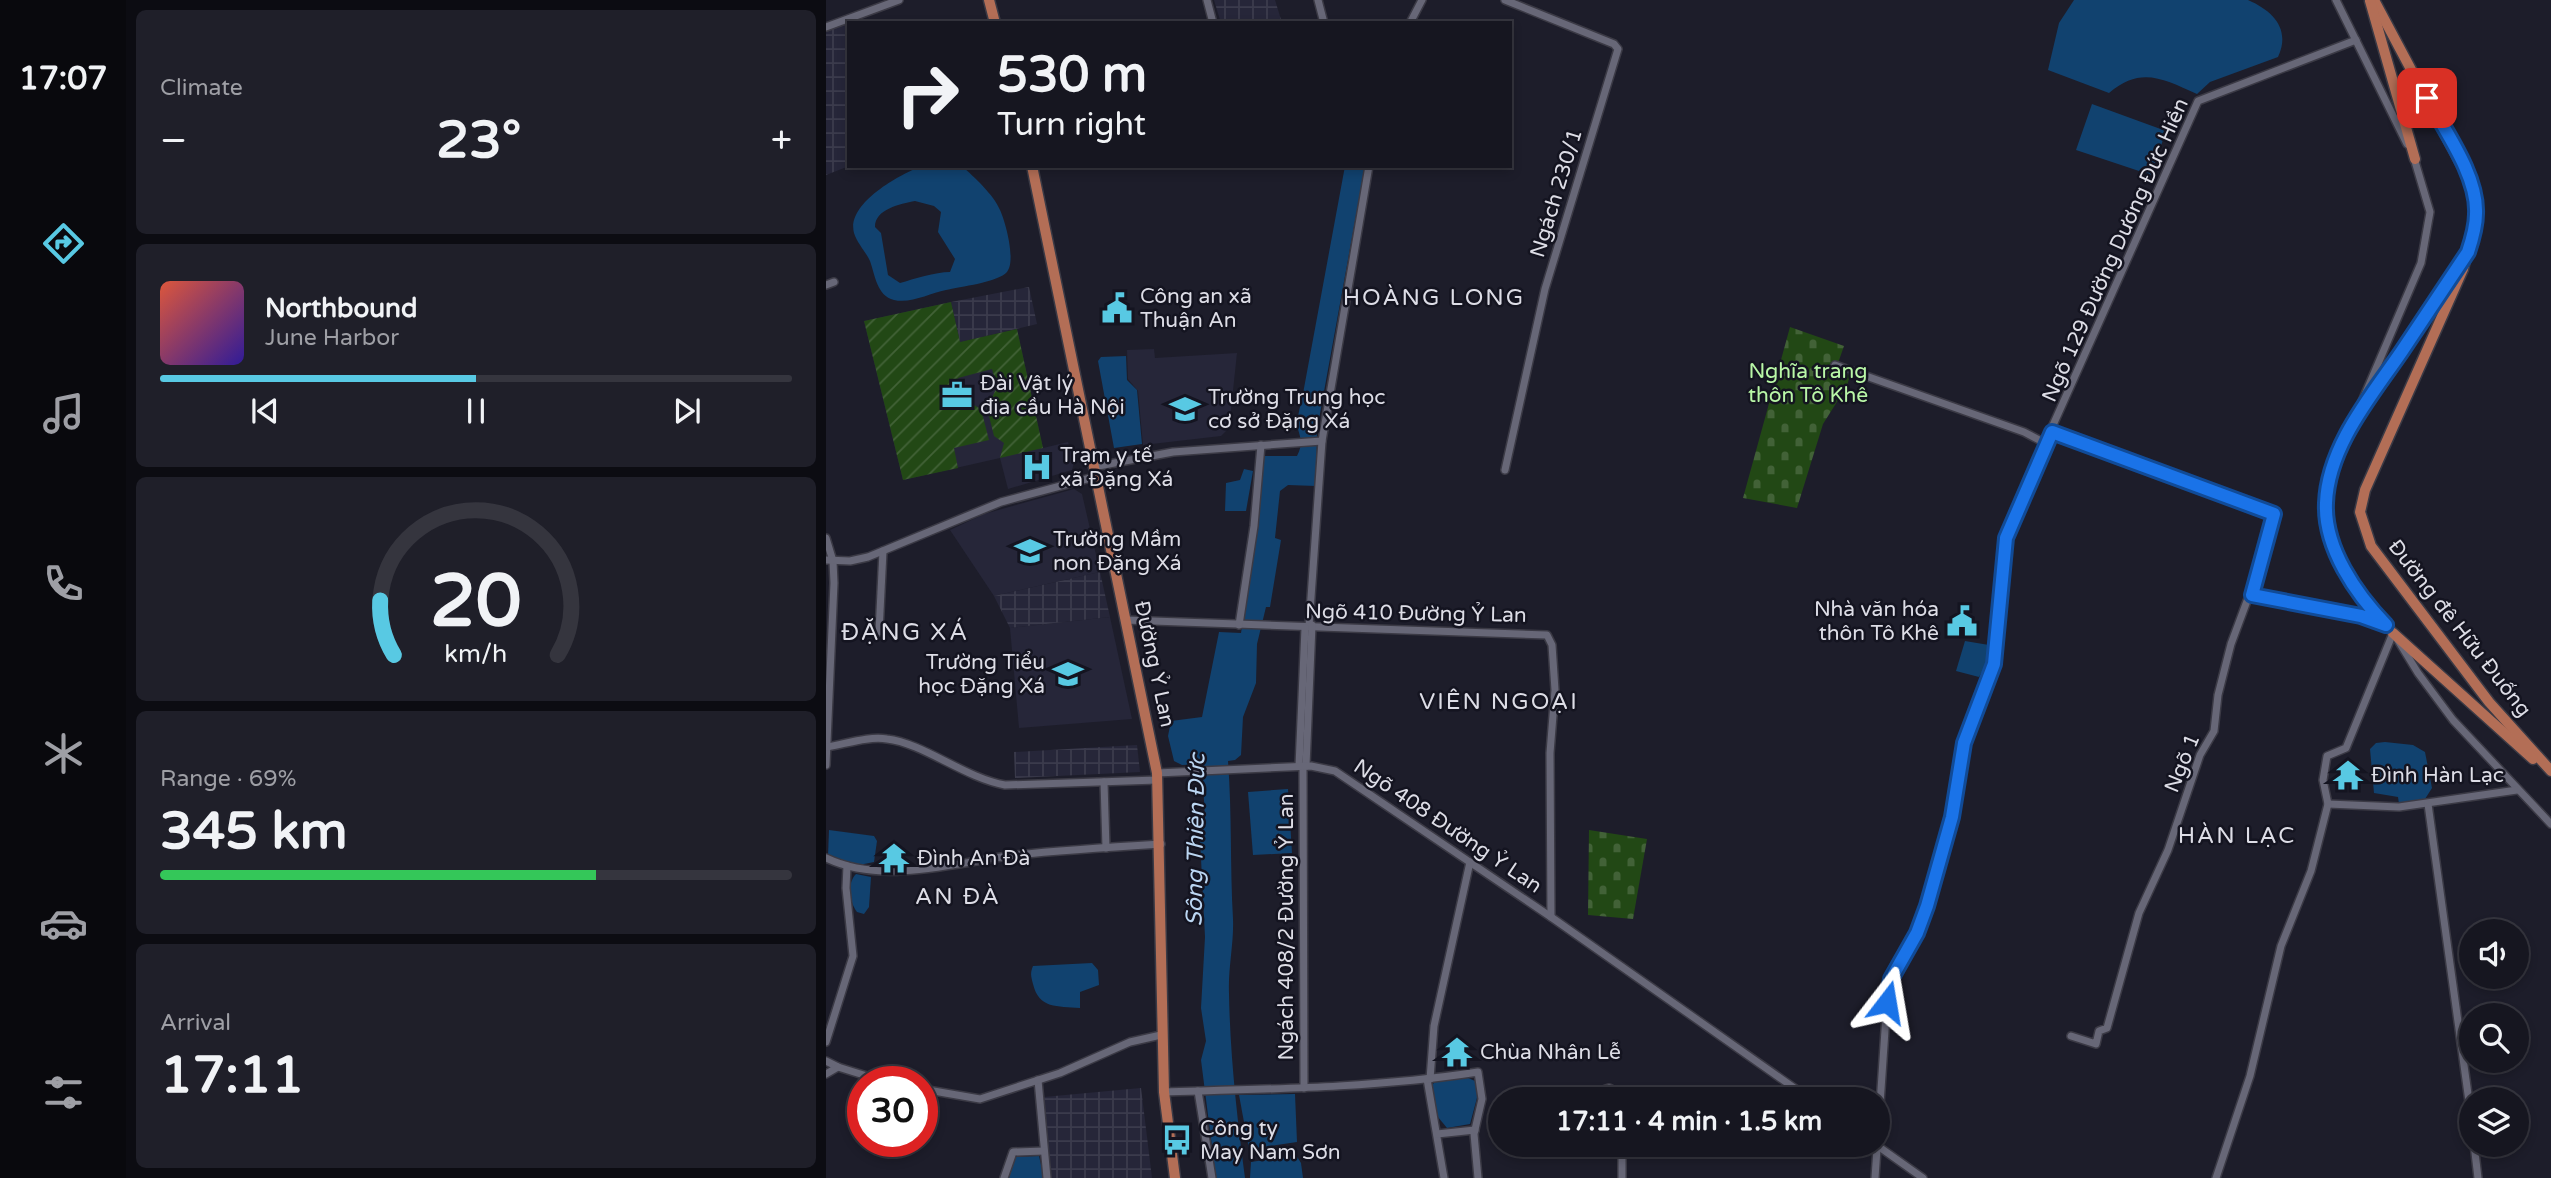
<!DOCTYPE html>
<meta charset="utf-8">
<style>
body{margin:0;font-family:"Varela Round",sans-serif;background:#1f1f29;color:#f1f3f6;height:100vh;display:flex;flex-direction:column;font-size:26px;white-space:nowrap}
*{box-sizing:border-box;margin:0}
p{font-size:23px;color:#9e9fa5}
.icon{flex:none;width:38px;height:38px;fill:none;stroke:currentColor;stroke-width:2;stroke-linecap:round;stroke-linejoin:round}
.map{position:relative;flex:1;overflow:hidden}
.drawer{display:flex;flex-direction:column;gap:10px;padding:10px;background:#0c0c12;width:700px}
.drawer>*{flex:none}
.hud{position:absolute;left:21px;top:21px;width:665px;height:147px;border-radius:0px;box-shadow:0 4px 10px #0003,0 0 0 2px #35353e;background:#161620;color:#f1f3f6;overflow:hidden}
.buttons{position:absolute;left:1633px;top:919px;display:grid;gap:14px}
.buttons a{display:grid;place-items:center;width:70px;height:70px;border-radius:50%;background:#161620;box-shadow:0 4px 10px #0003,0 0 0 2px #35353e;font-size:35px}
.speed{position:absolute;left:21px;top:1066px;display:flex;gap:14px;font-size:35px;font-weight:700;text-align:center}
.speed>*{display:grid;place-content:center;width:91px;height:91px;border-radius:50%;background:#161620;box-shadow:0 4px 10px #0003,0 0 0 2px #35353e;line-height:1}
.speed .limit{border:10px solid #d22;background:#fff;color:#111}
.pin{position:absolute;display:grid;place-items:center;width:60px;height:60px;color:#fff;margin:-30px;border-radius:14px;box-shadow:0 4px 10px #0006}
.me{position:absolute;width:77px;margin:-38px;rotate:14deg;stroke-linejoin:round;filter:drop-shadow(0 0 5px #0008)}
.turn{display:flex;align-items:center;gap:24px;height:147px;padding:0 35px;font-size:32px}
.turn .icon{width:91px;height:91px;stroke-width:2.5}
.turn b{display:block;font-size:49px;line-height:60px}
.big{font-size:52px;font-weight:700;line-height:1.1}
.drawer .card{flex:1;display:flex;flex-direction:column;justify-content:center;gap:10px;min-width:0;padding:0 24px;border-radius:10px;background:#1f1f29}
.drawer .dial{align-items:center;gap:0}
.dial svg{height:182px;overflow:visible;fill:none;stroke:#35353e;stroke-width:7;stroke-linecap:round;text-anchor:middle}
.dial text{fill:#f1f3f6;stroke:none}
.song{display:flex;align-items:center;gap:21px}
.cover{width:84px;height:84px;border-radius:10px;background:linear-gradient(135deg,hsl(10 70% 55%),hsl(250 70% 35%))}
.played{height:7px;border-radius:4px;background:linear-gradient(90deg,#58c9e3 50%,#35353e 50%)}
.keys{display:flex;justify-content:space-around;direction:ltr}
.heat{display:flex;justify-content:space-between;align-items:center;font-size:38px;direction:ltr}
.charge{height:10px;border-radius:5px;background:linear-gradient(90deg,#34c759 69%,#35353e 0)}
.trip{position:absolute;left:662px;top:1087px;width:402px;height:70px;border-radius:35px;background:#161620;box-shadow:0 4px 10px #0003,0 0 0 2px #35353e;font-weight:700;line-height:70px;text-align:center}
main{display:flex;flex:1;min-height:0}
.tab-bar{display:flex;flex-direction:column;width:126px;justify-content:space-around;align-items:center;background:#09090d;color:#9e9fa5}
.tab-bar .icon{width:49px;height:49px}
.tab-bar .active{color:#58c9e3}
.tab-bar b{font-size:32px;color:#f1f3f6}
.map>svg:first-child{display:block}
.built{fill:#262639}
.industrial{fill:url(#industrial-grid)}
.cemetery{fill:url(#cemetery-stones)}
.garden{fill:url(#garden-furrows)}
.water{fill:#11426f;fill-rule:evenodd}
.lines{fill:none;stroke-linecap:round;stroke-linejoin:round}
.minor-casing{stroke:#3b3a45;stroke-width:10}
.major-casing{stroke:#3b3a45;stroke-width:13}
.minor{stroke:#676777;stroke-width:7}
.major{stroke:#b36e56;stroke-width:10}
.route-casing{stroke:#114b97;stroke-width:18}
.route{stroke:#1a73e8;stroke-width:12}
.labels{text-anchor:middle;stroke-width:5;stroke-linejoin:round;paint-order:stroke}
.street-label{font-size:21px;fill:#dddde6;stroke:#141420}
.poi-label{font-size:21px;fill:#dddde6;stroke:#141420;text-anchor:start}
.park-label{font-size:21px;fill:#b9f7a7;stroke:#141420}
.neighbourhood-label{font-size:23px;letter-spacing:2px;fill:#dddde6;stroke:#141420}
.water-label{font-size:23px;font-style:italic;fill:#bbd6f2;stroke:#141420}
.quarter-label{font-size:24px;letter-spacing:2px;fill:#dddde6;stroke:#141420}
</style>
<main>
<nav class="tab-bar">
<b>17:07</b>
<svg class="icon active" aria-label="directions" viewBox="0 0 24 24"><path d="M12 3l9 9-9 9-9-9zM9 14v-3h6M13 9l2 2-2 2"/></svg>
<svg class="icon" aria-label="music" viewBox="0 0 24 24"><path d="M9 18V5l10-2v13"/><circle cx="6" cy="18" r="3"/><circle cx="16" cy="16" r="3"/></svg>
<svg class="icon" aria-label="phone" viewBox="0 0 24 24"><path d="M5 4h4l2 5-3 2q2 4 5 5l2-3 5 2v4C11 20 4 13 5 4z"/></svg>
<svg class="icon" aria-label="climate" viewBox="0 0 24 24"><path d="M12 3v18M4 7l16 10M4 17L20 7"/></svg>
<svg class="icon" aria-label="car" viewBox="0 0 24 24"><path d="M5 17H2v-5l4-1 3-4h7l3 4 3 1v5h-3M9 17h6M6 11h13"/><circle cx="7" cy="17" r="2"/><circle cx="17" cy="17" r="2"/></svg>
<svg class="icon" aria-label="filters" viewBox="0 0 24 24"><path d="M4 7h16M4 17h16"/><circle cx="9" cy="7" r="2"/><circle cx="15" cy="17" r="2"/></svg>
</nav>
<section class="drawer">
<div class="card"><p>Climate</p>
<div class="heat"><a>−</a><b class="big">23°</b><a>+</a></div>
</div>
<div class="card">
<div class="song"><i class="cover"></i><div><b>Northbound</b><p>June Harbor</p></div></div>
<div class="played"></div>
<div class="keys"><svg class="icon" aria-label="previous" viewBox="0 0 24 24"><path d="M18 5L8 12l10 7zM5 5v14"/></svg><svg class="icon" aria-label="pause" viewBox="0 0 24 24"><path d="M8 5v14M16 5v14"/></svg><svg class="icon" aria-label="next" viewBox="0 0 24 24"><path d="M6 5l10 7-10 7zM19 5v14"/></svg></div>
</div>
<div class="card dial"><svg viewBox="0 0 100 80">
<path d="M14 69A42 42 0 1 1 86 69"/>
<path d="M14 69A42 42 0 0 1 8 45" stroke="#58c9e3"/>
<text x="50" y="56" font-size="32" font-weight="700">20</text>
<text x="50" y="72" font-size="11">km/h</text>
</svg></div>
<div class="card"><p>Range · 69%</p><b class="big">345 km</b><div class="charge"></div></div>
<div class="card"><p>Arrival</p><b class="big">17:11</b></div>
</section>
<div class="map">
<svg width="1725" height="1178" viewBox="0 0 1725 1178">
<defs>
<pattern id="industrial-grid" width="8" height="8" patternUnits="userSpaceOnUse" patternTransform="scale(1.75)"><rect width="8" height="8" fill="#262639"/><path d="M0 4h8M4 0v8" fill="none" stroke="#3b3b4c"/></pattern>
<pattern id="cemetery-stones" width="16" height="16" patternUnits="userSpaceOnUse" patternTransform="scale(1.75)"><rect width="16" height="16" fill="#224815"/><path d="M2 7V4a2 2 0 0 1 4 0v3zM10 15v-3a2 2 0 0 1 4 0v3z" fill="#426237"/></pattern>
<pattern id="garden-furrows" width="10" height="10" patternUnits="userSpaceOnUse" patternTransform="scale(1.75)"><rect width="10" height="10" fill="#224815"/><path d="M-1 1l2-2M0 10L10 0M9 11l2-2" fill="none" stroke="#426237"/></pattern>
</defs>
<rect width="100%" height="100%" fill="#1d1d2a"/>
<!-- built -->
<g class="built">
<polygon points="125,302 134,342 191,329 217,448 242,442 248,463 246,470 182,489 174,458 77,480 38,321"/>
<polygon points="328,349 329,358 411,353 403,428 395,436 317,445 312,391 302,379 301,350"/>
<polygon points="248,489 256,494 274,572 168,596 124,530 158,514"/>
<polygon points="284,617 306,719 193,728 184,628"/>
</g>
<!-- industrial -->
<g class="industrial">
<polygon points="388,0 449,0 456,23 395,23"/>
<polygon points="23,23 23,166 0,175 0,30"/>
<polygon points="203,287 211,324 134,342 125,302"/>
<polygon points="274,572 284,617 184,628 168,596"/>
<polygon points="311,745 314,772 189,778 188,752"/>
<polygon points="315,1088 326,1178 226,1178 218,1097"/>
</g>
<!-- cemetery -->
<g class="cemetery">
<polygon points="964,327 1018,346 1011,366 1025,371 1021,386 997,424 971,508 917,498"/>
<polygon points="763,830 821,839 807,919 762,915"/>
</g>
<!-- garden -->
<polygon class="garden" points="125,302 134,342 191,329 217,448 174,458 178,443 168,436 161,408 171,387 166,369 132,378 137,399 155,409 163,440 128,448 132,468 77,480 38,321"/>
<!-- water -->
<g class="water">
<path d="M1248,0H1422C1447,11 1465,29 1452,57L1384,82L1371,94C1337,79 1315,66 1283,93L1222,70L1233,23Z"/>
<polygon points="1266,104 1340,131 1325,175 1250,150"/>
<path d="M96,166H136C148,177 168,195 174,210C180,223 190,261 181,272C173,282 133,287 120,290C104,293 85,304 68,300C51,296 49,275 44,261C40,252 31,243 28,233C20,203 75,174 96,166ZM89,201L108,206L115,212L112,232L129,259L124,272C109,272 88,279 74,283L62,275L55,233L49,227C49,209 74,204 89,201Z"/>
<path d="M519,166H539L491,430L490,486L462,485L454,491L449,538L455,540L444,607H440L431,644L430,683L417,717L415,755L409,760L402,761C406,814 404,866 407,919C408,943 402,968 403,993C404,1055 411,1116 419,1178H390L375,1060L380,1041L375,1008L379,937L374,839L379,819L376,764L356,765L348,761L342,736L345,721L376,717L393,632L415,633L430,538L436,456H471C477,444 475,440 472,429C470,420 474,408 476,399Z"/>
<polygon points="300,356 301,380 311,390 316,444 288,448 272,361 275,357"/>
<polygon points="418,469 427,471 420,511 399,511 400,483 414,480"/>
<polygon points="1139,641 1163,645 1163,660 1153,677 1130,671"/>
<polygon points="1559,742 1587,745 1599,752 1606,788 1599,799 1573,804 1572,797 1548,793 1544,749 1550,743"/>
<polygon points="462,789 466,853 427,855 422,792"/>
<polygon points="3,830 48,836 51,841 48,862 33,865 2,856"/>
<path d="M30,874L45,877L43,907L38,914L31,912C23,902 21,883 30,874Z"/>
<path d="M266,963L272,970L273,985L254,992V1008C231,1006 213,1009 207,984C205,976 204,973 207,966Z"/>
<polygon points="640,1077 649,1081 652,1094 644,1124 621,1128 612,1117 606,1085 610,1081"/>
<polygon points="469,1094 471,1142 423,1149 413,1095"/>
<polygon points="470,1155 475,1163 477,1178 424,1178 425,1162"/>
<polygon points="213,1156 218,1178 183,1178 189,1157"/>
</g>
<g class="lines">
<!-- minor casing -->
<g class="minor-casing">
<g id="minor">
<polyline points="381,0 387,23"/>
<polyline points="492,0 498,23"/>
<polyline points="679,0 788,44 792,49 719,289 679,470"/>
<polyline points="1510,0 1581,144"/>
<polyline points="584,23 596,0"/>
<polyline points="0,27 73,0"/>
<polyline points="0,285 8,282"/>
<polyline points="1009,365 1198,432 1219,443"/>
<polyline points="1531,413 1595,263 1604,212 1588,158"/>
<polyline points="1525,427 1506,473 1500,503 1507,548 1528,584 1565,629 1592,673 1627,720 1725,824"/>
<polyline points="1226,432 1448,514 1426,595"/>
<polyline points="267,467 347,452 496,441"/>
<polyline points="0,538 7,561 8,583 0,765"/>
<polyline points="0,560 24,561 42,557 175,502 268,477"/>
<polyline points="299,620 721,635 726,645 729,690 724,753 725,917"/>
<polyline points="413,625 428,526 435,445"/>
<polyline points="483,626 496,441 543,166"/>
<polyline points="53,632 57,551"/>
<path d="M1,747C20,744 42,736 61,739C97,743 139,778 179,785L331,780"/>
<polyline points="473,766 479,628"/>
<polyline points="477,766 478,1088"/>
<polyline points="480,766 486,625"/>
<polyline points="331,773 485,766 509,771 725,917 984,1099"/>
<polyline points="278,782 280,848"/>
<polyline points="1502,804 1573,807 1691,790"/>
<polyline points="1602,804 1645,1116"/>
<path d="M0,858C58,886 129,862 190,855C238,850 286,847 335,844"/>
<polyline points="1245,1036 1270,1044 1273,1031 1281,1028 1313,913 1342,850 1374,755 1388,731 1392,695 1405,644 1421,601 1426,595 1556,623"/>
<polyline points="0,1042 27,956 20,888 21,866"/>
<polyline points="0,1061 12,1067"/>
<polyline points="0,1074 12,1067 60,1082"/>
<polyline points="601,1079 618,1178"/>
<polyline points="604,1079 608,1026 644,862"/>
<polyline points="212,1080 221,1178"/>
<polyline points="96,1089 154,1099 234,1073 304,1042 335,1035"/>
<polyline points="372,1091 386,1178"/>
<path d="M338,1092C443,1089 548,1088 652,1072L656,1099L648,1134L652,1178"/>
<polyline points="760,1096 783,1088 791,1092 795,1099"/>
<polyline points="611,1134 649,1130"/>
<polyline points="1049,1144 1097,1178"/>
<polyline points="1648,1144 1652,1178"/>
<polyline points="178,1178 187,1152 218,1151"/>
<polyline points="796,1178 796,1144"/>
<polyline points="1049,1178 1062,986 1091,933 1101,906 1127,814 1138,743 1168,664 1180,538 1219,443 1372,101 1530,40"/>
<polyline points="1390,1178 1424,1076 1455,946 1485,871 1502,804 1497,780 1501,756 1520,748 1567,633"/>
</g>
</g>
<!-- major casing -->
<g class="major-casing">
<g id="major">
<polyline points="163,0 169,23"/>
<polyline points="1548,0 1639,171 1649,197 1650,215 1637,269 1539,490 1534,512 1545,546 1663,702 1725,771"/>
<polyline points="1544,1 1589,159"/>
<polyline points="206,166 331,773 338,1092 349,1178"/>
<polyline points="1524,429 1633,266"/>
<polyline points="1567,633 1707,759"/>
</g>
</g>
<!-- minor -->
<use href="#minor" class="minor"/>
<!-- major -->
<use href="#major" class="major"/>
</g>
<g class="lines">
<!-- route casing -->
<g class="route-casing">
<path id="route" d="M1061,1002L1065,979L1091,933L1101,906L1126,817L1138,743L1168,664L1180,538L1226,432L1448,514L1426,595L1535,616L1560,625C1530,594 1498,548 1500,503C1502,446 1546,395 1576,351C1598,318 1620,285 1642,252C1646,240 1650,227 1650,214C1652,176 1619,131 1601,98"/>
</g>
<!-- route -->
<use href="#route" class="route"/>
</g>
<!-- icons -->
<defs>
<g id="civic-bare" transform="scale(2.415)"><path d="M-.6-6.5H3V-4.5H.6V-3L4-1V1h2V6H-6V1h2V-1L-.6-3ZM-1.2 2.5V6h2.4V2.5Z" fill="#58c9e3" stroke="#141420" stroke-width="2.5" paint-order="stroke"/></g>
<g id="office-bare" transform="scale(2.415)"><path d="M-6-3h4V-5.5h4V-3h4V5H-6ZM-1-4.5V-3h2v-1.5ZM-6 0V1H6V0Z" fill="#58c9e3" stroke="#141420" stroke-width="2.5" paint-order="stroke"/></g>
<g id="school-bare" transform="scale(2.415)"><path d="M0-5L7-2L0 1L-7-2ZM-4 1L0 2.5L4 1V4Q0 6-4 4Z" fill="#58c9e3" stroke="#141420" stroke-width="2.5" paint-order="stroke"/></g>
<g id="hospital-bare" transform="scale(2.415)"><path d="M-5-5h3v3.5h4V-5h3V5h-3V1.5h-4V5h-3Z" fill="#58c9e3" stroke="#141420" stroke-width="2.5" paint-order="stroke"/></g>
<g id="temple-bare" transform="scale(2.415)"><path d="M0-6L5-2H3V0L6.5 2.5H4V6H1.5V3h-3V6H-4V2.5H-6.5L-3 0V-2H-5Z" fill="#58c9e3" stroke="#141420" stroke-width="2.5" paint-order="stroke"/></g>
<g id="bus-bare" transform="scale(2.415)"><path d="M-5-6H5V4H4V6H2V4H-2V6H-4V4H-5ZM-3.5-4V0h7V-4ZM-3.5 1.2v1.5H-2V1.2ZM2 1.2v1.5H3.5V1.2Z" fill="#58c9e3" stroke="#141420" stroke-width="2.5" paint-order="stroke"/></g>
</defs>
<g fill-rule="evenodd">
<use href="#civic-bare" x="291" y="308"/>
<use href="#office-bare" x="131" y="395"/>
<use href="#school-bare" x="359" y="409"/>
<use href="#hospital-bare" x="211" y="467"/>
<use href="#school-bare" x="204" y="551"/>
<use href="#civic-bare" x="1136" y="621"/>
<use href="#school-bare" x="242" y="674"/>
<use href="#temple-bare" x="1522" y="775"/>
<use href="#temple-bare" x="68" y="858"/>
<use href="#temple-bare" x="631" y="1052"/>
<use href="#bus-bare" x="351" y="1140"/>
</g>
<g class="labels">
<!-- street labels -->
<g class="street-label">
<text transform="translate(730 193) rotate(-73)" y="7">Ngách 230/1</text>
<text transform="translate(1289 250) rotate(-66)" y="7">Ngõ 129 Đường Dương Đức Hiền</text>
<text transform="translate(590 613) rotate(1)" y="7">Ngõ 410 Đường Ỷ Lan</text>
<text transform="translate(1634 628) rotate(52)" y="7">Đường đê Hữu Đuống</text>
<text transform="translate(329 664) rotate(78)" y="7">Đường Ỷ Lan</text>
<text transform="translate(1356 763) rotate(-68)" y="7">Ngõ 1</text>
<text transform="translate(622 826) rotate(34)" y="7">Ngõ 408 Đường Ỷ Lan</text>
<text transform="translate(460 927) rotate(-90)" y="7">Ngách 408/2 Đường Ỷ Lan</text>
</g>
<!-- poi labels -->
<g class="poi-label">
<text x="314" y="303">Công an xã<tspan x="314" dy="24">Thuận An</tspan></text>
<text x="154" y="390">Đài Vật lý<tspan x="154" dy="24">địa cầu Hà Nội</tspan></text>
<text x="382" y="404">Trường Trung học<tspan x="382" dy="24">cơ sở Đặng Xá</tspan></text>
<text x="234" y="462">Trạm y tế<tspan x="234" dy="24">xã Đặng Xá</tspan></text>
<text x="227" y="546">Trường Mầm<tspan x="227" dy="24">non Đặng Xá</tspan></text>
<text x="1113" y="616" text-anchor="end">Nhà văn hóa<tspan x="1113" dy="24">thôn Tô Khê</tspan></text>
<text x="219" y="669" text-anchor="end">Trường Tiểu<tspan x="219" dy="24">học Đặng Xá</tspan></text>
<text x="1545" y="782">Đình Hàn Lạc</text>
<text x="91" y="865">Đình An Đà</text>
<text x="654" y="1059">Chùa Nhân Lễ</text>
<text x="374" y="1135">Công ty<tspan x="374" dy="24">May Nam Sơn</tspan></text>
</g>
<!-- park labels -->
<g class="park-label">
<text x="982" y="378">Nghĩa trang<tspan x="982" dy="24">thôn Tô Khê</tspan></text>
</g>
<!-- neighbourhood labels -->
<g class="neighbourhood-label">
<text x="608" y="305">HOÀNG LONG</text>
<text x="673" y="709">VIÊN NGOẠI</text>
<text x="1411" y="843">HÀN LẠC</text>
<text x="132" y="904">AN ĐÀ</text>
</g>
<!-- water labels -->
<g class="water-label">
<text transform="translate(369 840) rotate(-89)" y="8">Sông Thiên Đức</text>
</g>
<!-- quarter labels -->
<g class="quarter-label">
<text x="79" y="640">ĐẶNG XÁ</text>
</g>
</g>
</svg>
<div class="buttons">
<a><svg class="icon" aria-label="sound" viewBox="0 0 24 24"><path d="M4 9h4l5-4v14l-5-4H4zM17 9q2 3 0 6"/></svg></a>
<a><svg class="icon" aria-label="search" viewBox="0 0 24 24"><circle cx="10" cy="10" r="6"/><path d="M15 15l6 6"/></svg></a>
<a><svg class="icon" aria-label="layers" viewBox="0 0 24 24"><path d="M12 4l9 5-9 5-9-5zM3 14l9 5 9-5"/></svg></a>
</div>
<div class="speed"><div class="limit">30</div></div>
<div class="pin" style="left:1601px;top:98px;background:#d93025"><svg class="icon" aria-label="arrive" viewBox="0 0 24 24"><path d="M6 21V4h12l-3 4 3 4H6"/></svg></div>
<svg class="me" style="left:1061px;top:1002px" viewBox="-20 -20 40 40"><path d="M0-17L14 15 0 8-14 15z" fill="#1a73e8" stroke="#fff" stroke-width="4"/></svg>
<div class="trip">17:11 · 4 min · 1.5 km</div>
<div class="hud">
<div class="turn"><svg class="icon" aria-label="right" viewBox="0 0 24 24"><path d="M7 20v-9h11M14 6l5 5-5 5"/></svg><div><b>530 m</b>Turn right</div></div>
</div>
</div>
</main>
